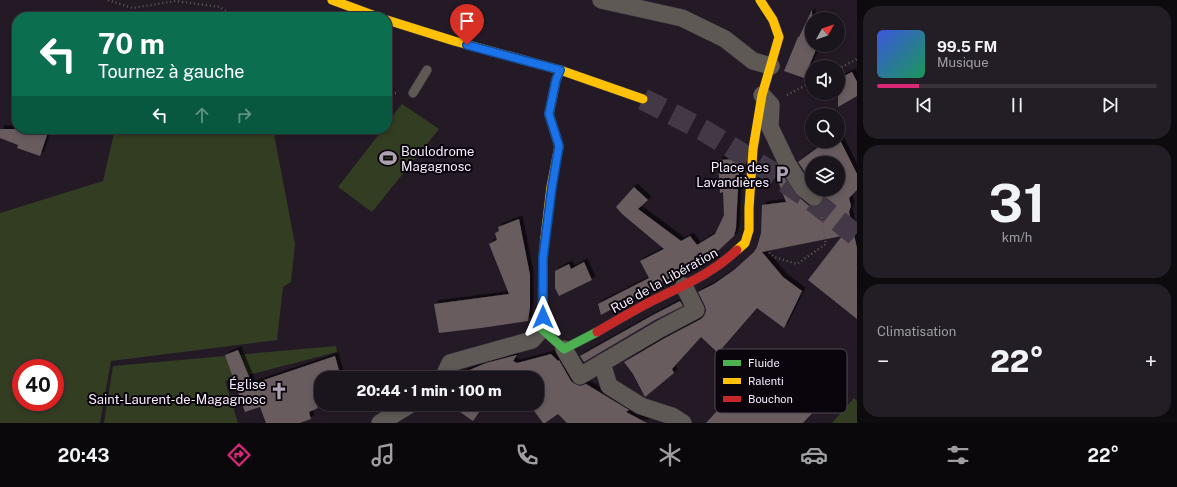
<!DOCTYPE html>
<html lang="fr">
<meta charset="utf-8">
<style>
body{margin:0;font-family:"Public Sans",sans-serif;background:#231d25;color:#f1f3f6;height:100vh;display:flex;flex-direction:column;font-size:15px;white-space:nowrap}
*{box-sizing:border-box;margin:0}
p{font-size:13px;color:#9f9ea3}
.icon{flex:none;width:22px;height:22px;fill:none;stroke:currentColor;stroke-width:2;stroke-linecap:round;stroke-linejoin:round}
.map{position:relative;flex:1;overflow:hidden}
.details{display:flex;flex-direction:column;gap:6px;padding:6px;background:#0e0b0f;width:320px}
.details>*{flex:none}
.top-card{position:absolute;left:12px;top:12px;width:380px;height:122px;border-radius:16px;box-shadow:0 2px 6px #0003,0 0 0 1px #38333b;background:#0b6e4f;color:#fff;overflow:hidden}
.needle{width:26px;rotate:50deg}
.buttons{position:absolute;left:805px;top:12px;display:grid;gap:8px}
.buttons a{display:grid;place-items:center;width:40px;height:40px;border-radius:50%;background:#1a141c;box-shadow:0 2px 6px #0003,0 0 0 1px #38333b;font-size:20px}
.speed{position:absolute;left:12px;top:359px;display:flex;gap:8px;font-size:20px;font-weight:700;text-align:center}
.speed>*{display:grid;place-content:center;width:52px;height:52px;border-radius:50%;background:#1a141c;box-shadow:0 2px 6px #0003,0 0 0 1px #38333b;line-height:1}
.speed .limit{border:6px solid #d22;background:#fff;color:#111}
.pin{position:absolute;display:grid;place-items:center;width:34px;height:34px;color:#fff;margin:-41px -17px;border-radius:50% 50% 50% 0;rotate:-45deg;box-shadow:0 0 4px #0007}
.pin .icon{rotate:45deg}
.me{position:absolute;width:44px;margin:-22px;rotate:0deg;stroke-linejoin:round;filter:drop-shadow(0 0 3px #0008)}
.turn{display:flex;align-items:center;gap:14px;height:84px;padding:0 20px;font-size:18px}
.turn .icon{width:52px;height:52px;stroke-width:2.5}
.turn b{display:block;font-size:28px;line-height:34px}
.lanes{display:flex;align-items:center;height:38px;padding:0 20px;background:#0003;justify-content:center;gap:20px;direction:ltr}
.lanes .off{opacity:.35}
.big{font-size:30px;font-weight:800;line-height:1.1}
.details .card{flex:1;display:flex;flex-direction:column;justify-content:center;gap:6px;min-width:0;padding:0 14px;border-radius:16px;background:#231d25}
.details .dial{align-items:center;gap:0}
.dial b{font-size:52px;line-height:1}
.song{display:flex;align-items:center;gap:12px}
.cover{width:48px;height:48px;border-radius:6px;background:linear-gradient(135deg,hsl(230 70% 55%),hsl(150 70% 35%))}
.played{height:4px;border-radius:2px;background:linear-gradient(90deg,#db2777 15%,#38333b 15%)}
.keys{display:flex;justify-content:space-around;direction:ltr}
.heat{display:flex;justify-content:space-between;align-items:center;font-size:22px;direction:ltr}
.trip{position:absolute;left:314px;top:371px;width:230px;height:40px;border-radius:16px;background:#1a141c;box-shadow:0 2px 6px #0003,0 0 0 1px #38333b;font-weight:800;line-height:40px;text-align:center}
.menu{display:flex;height:64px;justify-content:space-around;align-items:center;background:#0a080b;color:#9f9ea3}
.menu .icon{width:28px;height:28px}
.menu .selected{color:#db2777}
.menu b{font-size:18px;color:#f1f3f6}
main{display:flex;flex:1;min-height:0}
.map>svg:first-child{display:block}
.green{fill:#333d21;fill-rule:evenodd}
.building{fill:#675b5f;filter:url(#shadow)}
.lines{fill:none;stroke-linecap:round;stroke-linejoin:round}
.secondary-tunnel{stroke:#433946;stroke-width:22;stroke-dasharray:22 11;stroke-linecap:butt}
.lane-casing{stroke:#3b343f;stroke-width:10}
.street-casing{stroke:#3b343f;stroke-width:18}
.fast-casing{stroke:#3b343f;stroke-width:10}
.slow-casing{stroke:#3b343f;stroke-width:10}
.jam-casing{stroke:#3b343f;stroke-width:10}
.path{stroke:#5d5759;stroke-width:2.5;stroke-dasharray:1 3;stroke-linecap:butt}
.lane{stroke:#5e5954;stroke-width:9}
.street{stroke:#5e5954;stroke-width:17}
.fast{stroke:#4caf50;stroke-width:9}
.slow{stroke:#ffc107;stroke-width:9}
.jam{stroke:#c62828;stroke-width:9}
.route-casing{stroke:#114b97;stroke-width:10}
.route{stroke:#1a73e8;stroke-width:7}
.labels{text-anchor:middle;stroke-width:4;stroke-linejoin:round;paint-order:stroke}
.poi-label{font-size:13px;fill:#f6ebfb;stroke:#0a040d;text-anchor:end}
.street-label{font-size:13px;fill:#f6ebfb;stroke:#0a040d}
.key{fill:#0a040d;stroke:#514954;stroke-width:1}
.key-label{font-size:11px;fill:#f6ebfb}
</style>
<main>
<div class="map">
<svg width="857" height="423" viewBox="0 0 857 423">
<defs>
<filter id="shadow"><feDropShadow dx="3.5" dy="-3.5" stdDeviation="0" flood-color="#0009"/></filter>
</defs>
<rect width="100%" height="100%" fill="#231a26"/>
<!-- green -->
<g class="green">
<polygon points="402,104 439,129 372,212 338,187 383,129 387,129 387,123"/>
<path d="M115,129H273L295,244L291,282L283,287L277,340L111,361L100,423H0V213L103,181ZM21,368H55V402H21Z"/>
<polygon points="336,346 337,352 225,381 238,423 104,423 113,366"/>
<polygon points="854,398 857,401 857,423 832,423"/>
</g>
<!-- building -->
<g class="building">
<polygon points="812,10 812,45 818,45 804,78 784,71 798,37 799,37"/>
<polygon points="852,72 857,82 857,96 838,107 838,79"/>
<polygon points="0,129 49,129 40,156 17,148 18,145 0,138"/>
<polygon points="838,136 857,174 857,190 849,198 851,206 849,212 857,248 857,319 808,280 842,236 762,252 783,277 802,291 784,328 757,308 718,353 701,337 672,369 674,373 645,397 633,374 624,362 665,338 701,319 704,316 706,311 705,306 698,292 714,284 734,270 754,252 757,247 761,233 762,205 786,202 774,171 779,169 795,194 808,205 812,207 818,206 822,203 824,199 823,193 820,189 838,189 838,163 812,163 812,182 798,162 827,141 838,141"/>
<polygon points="738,159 739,172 737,207 736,228 734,236 719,250 701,263 641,293 601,315 598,304 649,278 640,261 664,249 622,214 616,207 634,187 648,200 638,209 681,241 690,236 697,245 715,234 724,215 723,192 720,193 718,160"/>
<polygon points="519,219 530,275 530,307 528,321 481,328 439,333 434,304 509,294 489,244 497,240 495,233 499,231 498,227"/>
<polygon points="584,262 592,280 559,296 555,288 555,271 569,264 571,269"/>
<polygon points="680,301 683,306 655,320 584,362 580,356 653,315"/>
<polygon points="238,350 252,384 335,356 341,378 321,378 321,396 314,398 318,408 309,412 311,419 300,423 266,423 260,407 245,412 225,355"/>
<polygon points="551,354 558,361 559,360 571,381 575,384 580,386 586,384 629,410 626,412 647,423 567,423 558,414 545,423 543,423 529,404 537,404 537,378 510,378 505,372 501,378 462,378 460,374 486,363 517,355 513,361 517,363"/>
<polygon points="779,373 817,408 803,423 706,423 740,386 747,392 754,384 762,392"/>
<polygon points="461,404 485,404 473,421 457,410"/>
</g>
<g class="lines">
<!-- secondary-tunnel -->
<polyline class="secondary-tunnel" points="643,99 703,130 768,170 817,204 857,236"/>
<!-- lane casing -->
<g class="lane-casing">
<polyline id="lane" points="413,93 427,70"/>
</g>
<!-- street casing -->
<g class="street-casing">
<g id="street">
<polyline points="601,0 682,18 725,39 753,61 771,66"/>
<polyline points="762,95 771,105 770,127 788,165 803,188 814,197"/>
<polyline points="564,349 580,376 602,363 609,386 641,406 672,416 683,423"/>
<polyline points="602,363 660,329 696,310 684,286"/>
<polyline points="443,378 450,363 532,340 542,329"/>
<polyline points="380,423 411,404"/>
</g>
</g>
<!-- fast casing -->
<g class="fast-casing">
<polyline id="fast" points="545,238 543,258 542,329 564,349 597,332"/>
</g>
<!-- slow casing -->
<g class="slow-casing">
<g id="slow">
<polyline points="332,0 378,17"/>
<polyline points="387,20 454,41 560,70 643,99"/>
<polyline points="545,238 551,187 559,146 549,114 556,80 560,70"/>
<polyline points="737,250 745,243 749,230 749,208 753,149 762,95 779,37 773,20 760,0"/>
</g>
</g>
<!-- jam casing -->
<g class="jam-casing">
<path id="jam" d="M597,332C614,322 631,312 648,303C679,287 711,275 737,250"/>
</g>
<!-- path -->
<g class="path">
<polyline points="108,0 132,8 176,1 220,7 235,17"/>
<polyline points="838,69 857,59"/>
<polyline points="387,94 398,93"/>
<polyline points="787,95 812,82"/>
<polyline points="766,250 774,257 797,264 826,244 821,214"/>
</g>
<!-- lane -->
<use href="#lane" class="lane"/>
<!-- street -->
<use href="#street" class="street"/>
<!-- fast -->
<use href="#fast" class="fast"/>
<!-- slow -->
<use href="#slow" class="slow"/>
<!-- jam -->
<use href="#jam" class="jam"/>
</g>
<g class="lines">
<!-- route casing -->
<g class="route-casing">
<polyline id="route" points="467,45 560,70 556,80 549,114 559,146 552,187 543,258 543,317"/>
</g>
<!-- route -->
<use href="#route" class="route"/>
</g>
<!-- icons -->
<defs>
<g id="stadium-bare" transform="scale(1.38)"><path d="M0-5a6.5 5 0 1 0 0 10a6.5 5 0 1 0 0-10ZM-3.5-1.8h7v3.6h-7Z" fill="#aca2b0" stroke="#0a040d" stroke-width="2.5" paint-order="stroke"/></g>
<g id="parking-bare" transform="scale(1.38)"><path d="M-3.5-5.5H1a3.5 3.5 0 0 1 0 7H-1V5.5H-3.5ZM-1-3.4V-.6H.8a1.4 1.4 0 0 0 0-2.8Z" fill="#aca2b0" stroke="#0a040d" stroke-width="2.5" paint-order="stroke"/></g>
<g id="church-bare" transform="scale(1.38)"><path d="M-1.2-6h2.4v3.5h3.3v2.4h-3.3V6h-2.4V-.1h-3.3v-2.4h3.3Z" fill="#aca2b0" stroke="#0a040d" stroke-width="2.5" paint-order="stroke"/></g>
</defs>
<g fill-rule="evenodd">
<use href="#stadium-bare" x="388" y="158"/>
<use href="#parking-bare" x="782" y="174"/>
<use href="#church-bare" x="279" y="391"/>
</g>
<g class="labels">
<!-- poi labels -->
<g class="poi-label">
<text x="401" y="156" text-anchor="start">Boulodrome<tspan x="401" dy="15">Magagnosc</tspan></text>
<text x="769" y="172">Place des<tspan x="769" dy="15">Lavandières</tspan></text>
<text x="266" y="389">Église<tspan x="266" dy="15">Saint-Laurent-de-Magagnosc</tspan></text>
</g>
<!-- street labels -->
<g class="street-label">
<text transform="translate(664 280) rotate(-29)" y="5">Rue de la Libération</text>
</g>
</g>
<!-- legend -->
<rect x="715" y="349" width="132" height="64" rx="6" class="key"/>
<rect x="723" y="360" width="18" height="6" fill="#4caf50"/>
<rect x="723" y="378" width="18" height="6" fill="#ffc107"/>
<rect x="723" y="396" width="18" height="6" fill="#c62828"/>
<g class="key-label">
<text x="748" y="367">Fluide</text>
<text x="748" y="385">Ralenti</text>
<text x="748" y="403">Bouchon</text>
</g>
</svg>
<div class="buttons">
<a><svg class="needle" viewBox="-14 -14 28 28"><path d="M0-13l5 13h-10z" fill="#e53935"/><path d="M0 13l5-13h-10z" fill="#9f9ea3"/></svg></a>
<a><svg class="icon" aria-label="sound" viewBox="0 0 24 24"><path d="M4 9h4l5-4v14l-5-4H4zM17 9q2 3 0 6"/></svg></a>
<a><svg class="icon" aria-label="search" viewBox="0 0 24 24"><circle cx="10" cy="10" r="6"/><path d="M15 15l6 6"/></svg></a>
<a><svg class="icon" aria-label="layers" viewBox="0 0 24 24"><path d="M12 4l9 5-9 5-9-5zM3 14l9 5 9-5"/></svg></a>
</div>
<div class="speed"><div class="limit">40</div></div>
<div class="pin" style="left:467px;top:45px;background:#d93025"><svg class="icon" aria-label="arrive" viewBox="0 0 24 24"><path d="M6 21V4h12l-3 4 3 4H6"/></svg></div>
<svg class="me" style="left:543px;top:317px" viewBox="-20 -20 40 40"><path d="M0-17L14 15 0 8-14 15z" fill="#1a73e8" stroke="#fff" stroke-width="4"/></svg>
<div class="trip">20:44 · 1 min · 100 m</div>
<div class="top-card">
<div class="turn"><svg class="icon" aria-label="left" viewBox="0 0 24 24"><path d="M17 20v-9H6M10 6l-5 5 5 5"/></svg><div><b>70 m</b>Tournez à gauche</div></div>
<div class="lanes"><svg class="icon" aria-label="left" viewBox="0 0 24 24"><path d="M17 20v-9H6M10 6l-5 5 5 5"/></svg><svg class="icon off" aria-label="ahead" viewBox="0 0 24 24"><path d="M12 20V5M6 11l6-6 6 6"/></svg><svg class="icon off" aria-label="right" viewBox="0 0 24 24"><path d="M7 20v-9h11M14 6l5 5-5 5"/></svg></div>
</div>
</div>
<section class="details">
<div class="card">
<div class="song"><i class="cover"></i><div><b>99.5 FM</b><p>Musique</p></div></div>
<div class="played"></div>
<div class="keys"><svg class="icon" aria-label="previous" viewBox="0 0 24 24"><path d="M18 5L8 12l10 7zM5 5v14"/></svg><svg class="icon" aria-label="pause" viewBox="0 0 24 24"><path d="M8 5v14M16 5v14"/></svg><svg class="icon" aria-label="next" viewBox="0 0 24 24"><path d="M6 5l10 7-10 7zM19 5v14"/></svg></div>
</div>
<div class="card dial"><b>31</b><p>km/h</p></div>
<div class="card"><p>Climatisation</p>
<div class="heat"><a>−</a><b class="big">22°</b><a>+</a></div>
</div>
</section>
</main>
<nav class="menu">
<b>20:43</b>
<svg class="icon selected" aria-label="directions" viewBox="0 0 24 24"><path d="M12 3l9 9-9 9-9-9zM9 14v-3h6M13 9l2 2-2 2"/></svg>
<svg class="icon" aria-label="music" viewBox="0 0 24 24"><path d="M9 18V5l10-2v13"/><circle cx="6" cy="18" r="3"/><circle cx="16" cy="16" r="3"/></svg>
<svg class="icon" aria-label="phone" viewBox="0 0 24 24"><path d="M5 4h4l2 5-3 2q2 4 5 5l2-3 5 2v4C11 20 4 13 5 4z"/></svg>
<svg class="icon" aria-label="climate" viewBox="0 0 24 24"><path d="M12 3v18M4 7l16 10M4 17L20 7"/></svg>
<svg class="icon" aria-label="car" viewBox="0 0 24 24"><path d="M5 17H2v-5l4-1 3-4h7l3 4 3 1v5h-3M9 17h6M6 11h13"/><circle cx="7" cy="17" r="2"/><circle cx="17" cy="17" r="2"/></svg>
<svg class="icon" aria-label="filters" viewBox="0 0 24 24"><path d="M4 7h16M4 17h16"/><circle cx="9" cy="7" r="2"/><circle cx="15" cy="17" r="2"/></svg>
<b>22°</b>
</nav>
